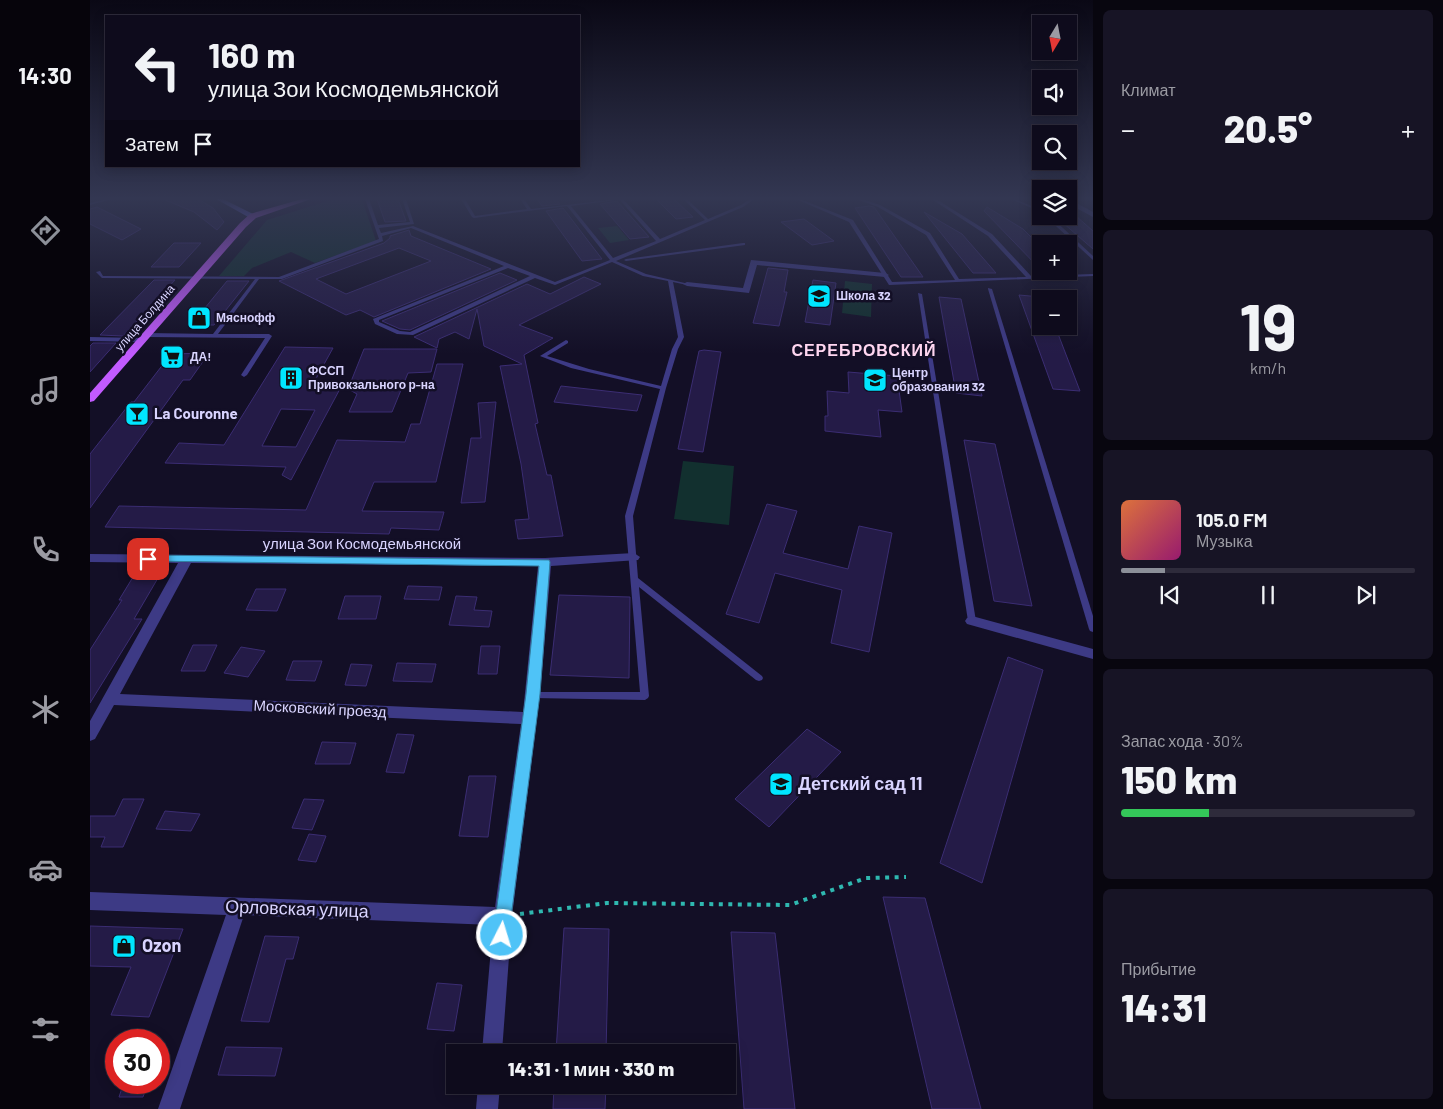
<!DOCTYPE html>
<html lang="ru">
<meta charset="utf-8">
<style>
body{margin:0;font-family:Barlow,sans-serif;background:#171425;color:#f1f3f6;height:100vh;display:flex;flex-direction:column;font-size:19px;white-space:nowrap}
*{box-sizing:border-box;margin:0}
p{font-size:16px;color:#9b9ba3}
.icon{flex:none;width:28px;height:28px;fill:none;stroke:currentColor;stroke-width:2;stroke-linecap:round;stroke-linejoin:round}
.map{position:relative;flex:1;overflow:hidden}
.details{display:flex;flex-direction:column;gap:10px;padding:10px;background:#08060f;width:350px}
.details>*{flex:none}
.banner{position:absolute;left:15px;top:15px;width:475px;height:152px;border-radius:0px;box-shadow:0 2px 12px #0003,0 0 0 1px #2e2b3b;background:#0e0b1c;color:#f1f3f6;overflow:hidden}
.needle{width:32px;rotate:190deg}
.buttons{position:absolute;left:942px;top:15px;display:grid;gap:10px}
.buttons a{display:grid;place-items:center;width:45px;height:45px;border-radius:0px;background:#0e0b1c;box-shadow:0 2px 12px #0003,0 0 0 1px #2e2b3b;font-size:25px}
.speed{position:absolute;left:15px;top:1029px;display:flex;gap:10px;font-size:25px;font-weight:700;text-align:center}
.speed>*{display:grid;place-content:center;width:65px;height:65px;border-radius:50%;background:#0e0b1c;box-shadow:0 2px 12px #0003,0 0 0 1px #2e2b3b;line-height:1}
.speed .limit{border:8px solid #d22;background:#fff;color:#111}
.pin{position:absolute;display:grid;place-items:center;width:42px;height:42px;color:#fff;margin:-21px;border-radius:10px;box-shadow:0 2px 8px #0006}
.me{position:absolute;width:55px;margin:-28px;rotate:5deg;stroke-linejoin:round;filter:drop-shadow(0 0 4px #0008)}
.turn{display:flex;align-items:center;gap:18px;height:105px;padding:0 20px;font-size:22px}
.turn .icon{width:65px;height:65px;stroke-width:2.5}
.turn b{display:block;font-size:35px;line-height:42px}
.then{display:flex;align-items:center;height:48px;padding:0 20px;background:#0003;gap:10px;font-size:19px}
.big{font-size:38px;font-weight:800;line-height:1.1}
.details .tile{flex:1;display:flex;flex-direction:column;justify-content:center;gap:8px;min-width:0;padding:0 18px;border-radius:8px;background:#171425}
.details .dial{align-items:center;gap:0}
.dial b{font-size:65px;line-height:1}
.song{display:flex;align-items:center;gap:15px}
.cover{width:60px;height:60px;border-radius:8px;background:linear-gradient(135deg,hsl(20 70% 55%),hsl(320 70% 35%))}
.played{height:5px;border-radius:2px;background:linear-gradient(90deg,#8c9099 15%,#2e2b3b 15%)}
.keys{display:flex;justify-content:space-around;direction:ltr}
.heat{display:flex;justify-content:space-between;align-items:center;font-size:28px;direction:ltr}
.charge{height:8px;border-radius:4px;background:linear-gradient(90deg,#34c759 30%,#2e2b3b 0)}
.trip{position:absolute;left:356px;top:1044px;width:290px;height:50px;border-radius:0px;background:#0e0b1c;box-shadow:0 2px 12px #0003,0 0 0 1px #2e2b3b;font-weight:800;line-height:50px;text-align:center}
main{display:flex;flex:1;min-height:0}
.dock{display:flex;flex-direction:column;width:90px;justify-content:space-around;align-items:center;background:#06040b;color:#9b9ba3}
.dock .icon{width:35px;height:35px}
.dock .active{color:#8c9099}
.dock b{font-size:22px;color:#f1f3f6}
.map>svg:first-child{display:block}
.green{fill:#12302f}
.building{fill:#241b47;stroke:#3b2d73;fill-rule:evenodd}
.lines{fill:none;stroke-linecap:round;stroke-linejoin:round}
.path{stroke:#2fb8b0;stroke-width:4;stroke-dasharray:4 5.5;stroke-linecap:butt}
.lane{fill:#3d3a85;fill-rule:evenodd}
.street{fill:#3d3a85;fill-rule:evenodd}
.secondary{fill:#6f6bff;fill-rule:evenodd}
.primary{fill:#c25bff;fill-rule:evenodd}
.route{fill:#4fc3f7;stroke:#337fa1}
.labels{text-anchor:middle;stroke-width:5;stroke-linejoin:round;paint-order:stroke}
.far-poi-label{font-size:12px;font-weight:bold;fill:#d9d4ff;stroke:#130f26;text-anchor:start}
.far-street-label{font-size:12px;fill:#d9d4ff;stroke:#130f26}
.poi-label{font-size:15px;font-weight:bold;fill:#d9d4ff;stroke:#130f26;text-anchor:start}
.street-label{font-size:15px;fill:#d9d4ff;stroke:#130f26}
.far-district-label{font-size:16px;font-weight:bold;letter-spacing:1px;fill:#ffd6f0;stroke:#130f26}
.near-poi-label{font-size:18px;font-weight:bold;fill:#d9d4ff;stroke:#130f26;text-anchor:start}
.near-street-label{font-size:18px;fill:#d9d4ff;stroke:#130f26}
</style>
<main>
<nav class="dock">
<b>14:30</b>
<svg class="icon active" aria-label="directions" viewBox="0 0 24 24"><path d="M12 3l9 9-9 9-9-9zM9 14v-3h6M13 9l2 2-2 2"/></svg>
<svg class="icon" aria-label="music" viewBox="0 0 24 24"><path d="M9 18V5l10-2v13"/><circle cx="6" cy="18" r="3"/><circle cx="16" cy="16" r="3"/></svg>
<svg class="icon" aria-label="phone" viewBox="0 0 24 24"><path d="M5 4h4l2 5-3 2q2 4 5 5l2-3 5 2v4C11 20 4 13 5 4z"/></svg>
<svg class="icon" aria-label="climate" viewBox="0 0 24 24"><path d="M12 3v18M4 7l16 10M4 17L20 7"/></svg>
<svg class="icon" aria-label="car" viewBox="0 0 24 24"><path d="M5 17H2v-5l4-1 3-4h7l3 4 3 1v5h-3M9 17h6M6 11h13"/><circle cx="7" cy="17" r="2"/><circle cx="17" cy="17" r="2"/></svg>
<svg class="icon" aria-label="filters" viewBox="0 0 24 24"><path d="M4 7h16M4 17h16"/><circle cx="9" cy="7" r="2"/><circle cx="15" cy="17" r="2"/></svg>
</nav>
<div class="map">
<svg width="1003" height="1109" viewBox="0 0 1003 1109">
<rect width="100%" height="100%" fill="#130f26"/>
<!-- green -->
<g class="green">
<polygon points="244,199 272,199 286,241 225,263 201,252 162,268 154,276 129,276 177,220"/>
<polygon points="527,226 539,240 520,243 508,228"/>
<polygon points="755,281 782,284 781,317 752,313"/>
<polygon points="593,461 644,466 639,525 584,519"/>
</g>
<!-- building -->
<g class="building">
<polygon points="73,199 108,199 123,208 134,222 127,230 104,212"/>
<polygon points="287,199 308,199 316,221 295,222"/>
<polygon points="447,199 466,199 470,204 452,206"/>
<polygon points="566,199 584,199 603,217 586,219"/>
<polygon points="527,201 559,237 540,239 510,204"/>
<polygon points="779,206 784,207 833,277 811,277 765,208"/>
<polygon points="7,207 51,229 32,240 0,224 0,209"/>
<polygon points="897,207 933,229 951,247 951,270 894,211"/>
<polygon points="473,208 512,259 492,261 456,211"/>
<polygon points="834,212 872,234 906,273 883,273"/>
<polygon points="965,216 986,216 1003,231 1003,249"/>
<polygon points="714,219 744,241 722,245 691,222"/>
<path d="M319,230L321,236L401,269L284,317L270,310L256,315L189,281L294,243L300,238V236ZM309,248L341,261L256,294L226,279Z"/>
<polygon points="84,243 111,243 89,267 61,267"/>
<polygon points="678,268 698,270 694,292 697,292 689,326 663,323"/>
<polygon points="410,273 427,280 320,330 310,329 292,321"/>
<polygon points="494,277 511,284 429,325 463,338 434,355 448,423 445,424 457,475 461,475 473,536 428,539 425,520 439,519 431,464 410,366 432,364 394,346 387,309 379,339 365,332 349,339 347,348 324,337 437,284 460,294"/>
<polygon points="64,280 85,280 33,336 10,335"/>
<polygon points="723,280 746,283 740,325 715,322"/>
<polygon points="137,281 159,281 124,325 101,325"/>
<polygon points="929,295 951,297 951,326 965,326 990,391 963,389"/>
<polygon points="849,297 871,299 892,396 866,393"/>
<polygon points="3,343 26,343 0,372 0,346"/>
<path d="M195,347L243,348L222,386L251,387L201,480L192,475L196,467L75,463L89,443L134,445ZM191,409L225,410L206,447L172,446Z"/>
<polygon points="274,349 347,349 341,372 318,373 302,412 259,412 267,394 258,389"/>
<polygon points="614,350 631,352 613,452 588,449 609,351"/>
<polygon points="119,353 100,380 93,380 0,508 0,454 41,402 44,402 81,354"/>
<polygon points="347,364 373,364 346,482 284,482 272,511 354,512 349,530 301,528 299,534 15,527 29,506 216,510 247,440 315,442 321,424 330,424"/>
<polygon points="758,372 807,376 812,412 788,410 791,437 735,431 735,416 738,416 737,391 759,393"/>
<polygon points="471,386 552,395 547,411 464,402"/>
<polygon points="406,402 395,502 371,503 381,438 391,438 388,403"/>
<polygon points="874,440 905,444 942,606 904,601"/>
<polygon points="677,504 707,511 693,553 758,569 769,526 802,533 779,652 741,643 752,590 685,573 669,623 636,614"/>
<polygon points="43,577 68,578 44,619 52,619 0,703 0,650 32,600 29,600"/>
<polygon points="318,586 352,587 349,600 314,599"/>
<polygon points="166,589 196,589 187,611 156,610"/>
<polygon points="469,595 540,597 539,678 460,675"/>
<polygon points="255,596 291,596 286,619 248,619"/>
<polygon points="366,596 387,597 384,610 402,611 399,627 359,625"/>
<polygon points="103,645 127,645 115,671 91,671"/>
<polygon points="391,646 410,646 407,674 388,674"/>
<polygon points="151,647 175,651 158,677 134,673"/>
<polygon points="918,657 953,670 892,883 850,863"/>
<polygon points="203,661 232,661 225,681 196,680"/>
<polygon points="307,663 346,664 342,682 303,681"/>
<polygon points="261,664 282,665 276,686 255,685"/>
<polygon points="717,729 751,752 679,827 645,799"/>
<polygon points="307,734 324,735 314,773 296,772"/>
<polygon points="232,742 266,743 260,764 225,764"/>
<polygon points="379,776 406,776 398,837 369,836"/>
<polygon points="33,799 54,799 33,847 11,847 15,837 0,837 0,816 25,816"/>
<polygon points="214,799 234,800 222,830 202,828"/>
<polygon points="75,811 110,814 101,831 66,829"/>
<polygon points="219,834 236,836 226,862 208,860"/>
<polygon points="793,897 835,898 891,1109 842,1109"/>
<polygon points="0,926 93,929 59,1017 21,1015 41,967 0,966"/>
<polygon points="474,928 519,929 516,1052 466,1052"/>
<polygon points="641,932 685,933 705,1109 654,1109"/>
<polygon points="175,936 209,937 203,959 196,959 179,1022 151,1021"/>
<polygon points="347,983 372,985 364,1031 337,1029"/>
<polygon points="136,1047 192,1048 185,1076 128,1075"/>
<polygon points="34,1082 58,1082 53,1097 29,1097"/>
<polygon points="464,1085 516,1085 515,1109 463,1109"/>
</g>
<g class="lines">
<!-- path -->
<polyline class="path" points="430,914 517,903 700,905 776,878 816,877"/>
<!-- lane -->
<g class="lane">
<polygon points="17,199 22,199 0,205 0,203"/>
<path d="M275,199H279L288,225L320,222L312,199H316L324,224L289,228L291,233L323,226L465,282L520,260L477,206L384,218L382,217L371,199H375L385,216L437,209L430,199H434L441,209L528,199L526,200L481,206L523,258L566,241L529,199H533L570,239L615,220L593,199H597L618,219L651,205L660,199H664L653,207L526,261L556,274L599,284L597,285L583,282L594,337L588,349L576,388L543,516L548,578L672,676L673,678L672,680L669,681L666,680L549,587L559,696L558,698L555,700L443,698L440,697L439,695L440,693L443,692H550L535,516L570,389L481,368L450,356L476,340L478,341V343L457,356L499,369L571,386L582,349L588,337L578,281L553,276L522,262L465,285L445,278L323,335L307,334L285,324L283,319L414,266L321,228L292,236L293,241L192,279H169L128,334H179L182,336L157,375L154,377L151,375L175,338L57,337L54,335L57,333L123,334L165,279L12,278L6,272L10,271L13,276L189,277L289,239ZM418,268L440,276L320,332L310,331L289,322V320Z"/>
<polygon points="706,199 710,199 763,220 802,282 865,280 836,235 788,207 769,200 768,199 772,199 790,205 840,233 869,279 936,277 898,236 843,200 842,199 846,199 902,234 941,276 1003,274 1003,276 799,285 759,222"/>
<polygon points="921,199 925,199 951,210 951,212"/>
<polygon points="955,216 960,216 1003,256 1003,260"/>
<polygon points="653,243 655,243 655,245 536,261 534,260 536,259"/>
<polygon points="898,288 902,289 1003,616 1003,632 1000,631 999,629 898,289"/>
<polygon points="828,293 832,294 886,621 885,623 879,623 878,621"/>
<polygon points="0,337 53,338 56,340 53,342 0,341"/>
</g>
<!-- street -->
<g class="street">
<polygon points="979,199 1003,212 1003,217 979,204"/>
<polygon points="661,260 795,273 799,275 795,277 667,265 659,293 597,286 593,284 597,282 653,288"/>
<path d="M544,553L550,557L548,560L461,566L450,695L422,916L412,1052H392L403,925L154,915L90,1109H68L136,915L0,910V892L405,907L431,724L24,705L5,739L0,741V721L88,563L0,562V554L455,558ZM101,563L448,566L433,712L30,694Z"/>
<polygon points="882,616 1003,649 1003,659 877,624 875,621 877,618"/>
<polygon points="388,1085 410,1085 408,1109 386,1109"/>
</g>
<!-- secondary -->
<polygon class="secondary" points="126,199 133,199 167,216 160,218"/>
<!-- primary -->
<polygon class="primary" points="212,199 221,199 166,218 156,227 4,401 0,402 0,393 150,223 160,214"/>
</g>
<!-- sky -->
<linearGradient id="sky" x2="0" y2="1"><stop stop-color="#0a0815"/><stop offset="0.56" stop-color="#333752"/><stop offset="1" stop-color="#333752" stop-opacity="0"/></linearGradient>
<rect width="1003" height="354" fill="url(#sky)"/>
<!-- route -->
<polygon class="route" points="58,555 459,560 460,562 450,694 418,941 412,944 406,941 403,935 436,694 449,566 54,561 52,559"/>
<!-- icons -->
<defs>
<g id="school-square" transform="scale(1.25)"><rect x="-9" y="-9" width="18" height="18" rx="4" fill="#00e5ff" stroke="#130f26"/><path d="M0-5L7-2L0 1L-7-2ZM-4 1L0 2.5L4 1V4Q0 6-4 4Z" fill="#111"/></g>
<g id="shop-square" transform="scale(1.25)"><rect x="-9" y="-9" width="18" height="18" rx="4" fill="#00e5ff" stroke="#130f26"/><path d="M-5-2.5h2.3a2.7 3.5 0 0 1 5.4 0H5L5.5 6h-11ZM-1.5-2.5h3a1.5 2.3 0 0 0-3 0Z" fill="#111"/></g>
<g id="supermarket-square" transform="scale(1.25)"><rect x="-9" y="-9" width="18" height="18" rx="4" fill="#00e5ff" stroke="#130f26"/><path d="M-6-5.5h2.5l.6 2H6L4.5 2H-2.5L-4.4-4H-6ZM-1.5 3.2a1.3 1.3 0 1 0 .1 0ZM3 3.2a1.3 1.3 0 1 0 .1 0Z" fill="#111"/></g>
<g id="building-square" transform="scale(1.25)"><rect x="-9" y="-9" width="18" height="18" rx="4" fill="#00e5ff" stroke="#130f26"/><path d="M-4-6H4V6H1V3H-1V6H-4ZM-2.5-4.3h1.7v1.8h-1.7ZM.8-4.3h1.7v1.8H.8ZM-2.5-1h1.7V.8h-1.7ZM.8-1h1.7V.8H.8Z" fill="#111"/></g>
<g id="bar-square" transform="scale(1.25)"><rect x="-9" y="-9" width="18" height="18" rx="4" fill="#00e5ff" stroke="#130f26"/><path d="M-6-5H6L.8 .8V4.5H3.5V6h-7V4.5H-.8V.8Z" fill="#111"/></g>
</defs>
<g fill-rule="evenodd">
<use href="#school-square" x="729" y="296"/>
<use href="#shop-square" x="109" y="318"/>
<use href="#supermarket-square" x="82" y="357"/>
<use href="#building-square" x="201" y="378"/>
<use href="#school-square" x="785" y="380"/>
<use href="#bar-square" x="47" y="414"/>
<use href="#school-square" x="691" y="784"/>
<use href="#shop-square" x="34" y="946"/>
</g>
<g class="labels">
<!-- far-poi labels -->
<g class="far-poi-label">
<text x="746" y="300">Школа 32</text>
<text x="126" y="322">Мяснофф</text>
<text x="100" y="361">ДА!</text>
<text x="218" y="375">ФССП<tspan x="218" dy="14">Привокзального р-на</tspan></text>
<text x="802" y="377">Центр<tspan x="802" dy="14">образования 32</tspan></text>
</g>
<!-- far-street labels -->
<g class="far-street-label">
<text transform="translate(55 318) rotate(-49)" y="4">улица Болдина</text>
</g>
<!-- poi labels -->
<g class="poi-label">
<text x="64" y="419">La Couronne</text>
</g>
<!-- street labels -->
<g class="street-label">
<text x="272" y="549">улица Зои Космодемьянской</text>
<text transform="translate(230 709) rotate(3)" y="5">Московский проезд</text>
</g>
<!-- far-district labels -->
<g class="far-district-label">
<text x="774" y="356">СЕРЕБРОВСКИЙ</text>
</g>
<!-- near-poi labels -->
<g class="near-poi-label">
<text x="708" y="790">Детский сад 11</text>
<text x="52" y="952">Ozon</text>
</g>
<!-- near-street labels -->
<g class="near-street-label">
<text transform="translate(207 909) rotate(2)" y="6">Орловская улица</text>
</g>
</g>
</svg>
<div class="buttons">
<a><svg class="needle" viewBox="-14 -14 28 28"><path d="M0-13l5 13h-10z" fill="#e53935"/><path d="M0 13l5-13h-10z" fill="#9b9ba3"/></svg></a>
<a><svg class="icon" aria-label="sound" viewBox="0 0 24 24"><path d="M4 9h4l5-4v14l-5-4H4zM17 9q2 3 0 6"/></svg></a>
<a><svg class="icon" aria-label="search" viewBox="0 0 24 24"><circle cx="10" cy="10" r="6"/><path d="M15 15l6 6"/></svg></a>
<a><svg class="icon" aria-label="layers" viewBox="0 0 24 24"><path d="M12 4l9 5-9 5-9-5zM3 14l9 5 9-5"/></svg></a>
<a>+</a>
<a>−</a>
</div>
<div class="speed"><div class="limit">30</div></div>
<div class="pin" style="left:58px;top:559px;background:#d93025"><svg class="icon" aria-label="arrive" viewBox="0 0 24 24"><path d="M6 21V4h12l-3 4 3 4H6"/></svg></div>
<svg class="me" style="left:412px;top:935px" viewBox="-20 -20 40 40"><circle r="17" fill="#4fc3f7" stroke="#fff" stroke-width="3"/><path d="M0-11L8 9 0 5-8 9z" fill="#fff"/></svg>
<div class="trip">14:31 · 1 мин · 330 m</div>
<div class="banner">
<div class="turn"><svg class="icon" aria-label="left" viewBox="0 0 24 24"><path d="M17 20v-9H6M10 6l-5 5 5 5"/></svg><div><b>160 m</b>улица Зои Космодемьянской</div></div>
<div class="then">Затем<svg class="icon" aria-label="arrive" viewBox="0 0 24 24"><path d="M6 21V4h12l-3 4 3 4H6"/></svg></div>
</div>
</div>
<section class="details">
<div class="tile"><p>Климат</p>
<div class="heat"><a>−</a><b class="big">20.5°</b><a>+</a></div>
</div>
<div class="tile dial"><b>19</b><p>km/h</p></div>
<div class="tile">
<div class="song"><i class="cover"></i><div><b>105.0 FM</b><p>Музыка</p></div></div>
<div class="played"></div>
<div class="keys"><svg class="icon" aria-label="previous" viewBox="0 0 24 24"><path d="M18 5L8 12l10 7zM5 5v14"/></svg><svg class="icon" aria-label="pause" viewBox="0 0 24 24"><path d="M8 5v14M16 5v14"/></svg><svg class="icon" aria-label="next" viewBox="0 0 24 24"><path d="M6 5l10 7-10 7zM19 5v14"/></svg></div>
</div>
<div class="tile"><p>Запас хода · 30%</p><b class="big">150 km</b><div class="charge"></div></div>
<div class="tile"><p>Прибытие</p><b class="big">14:31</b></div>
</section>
</main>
